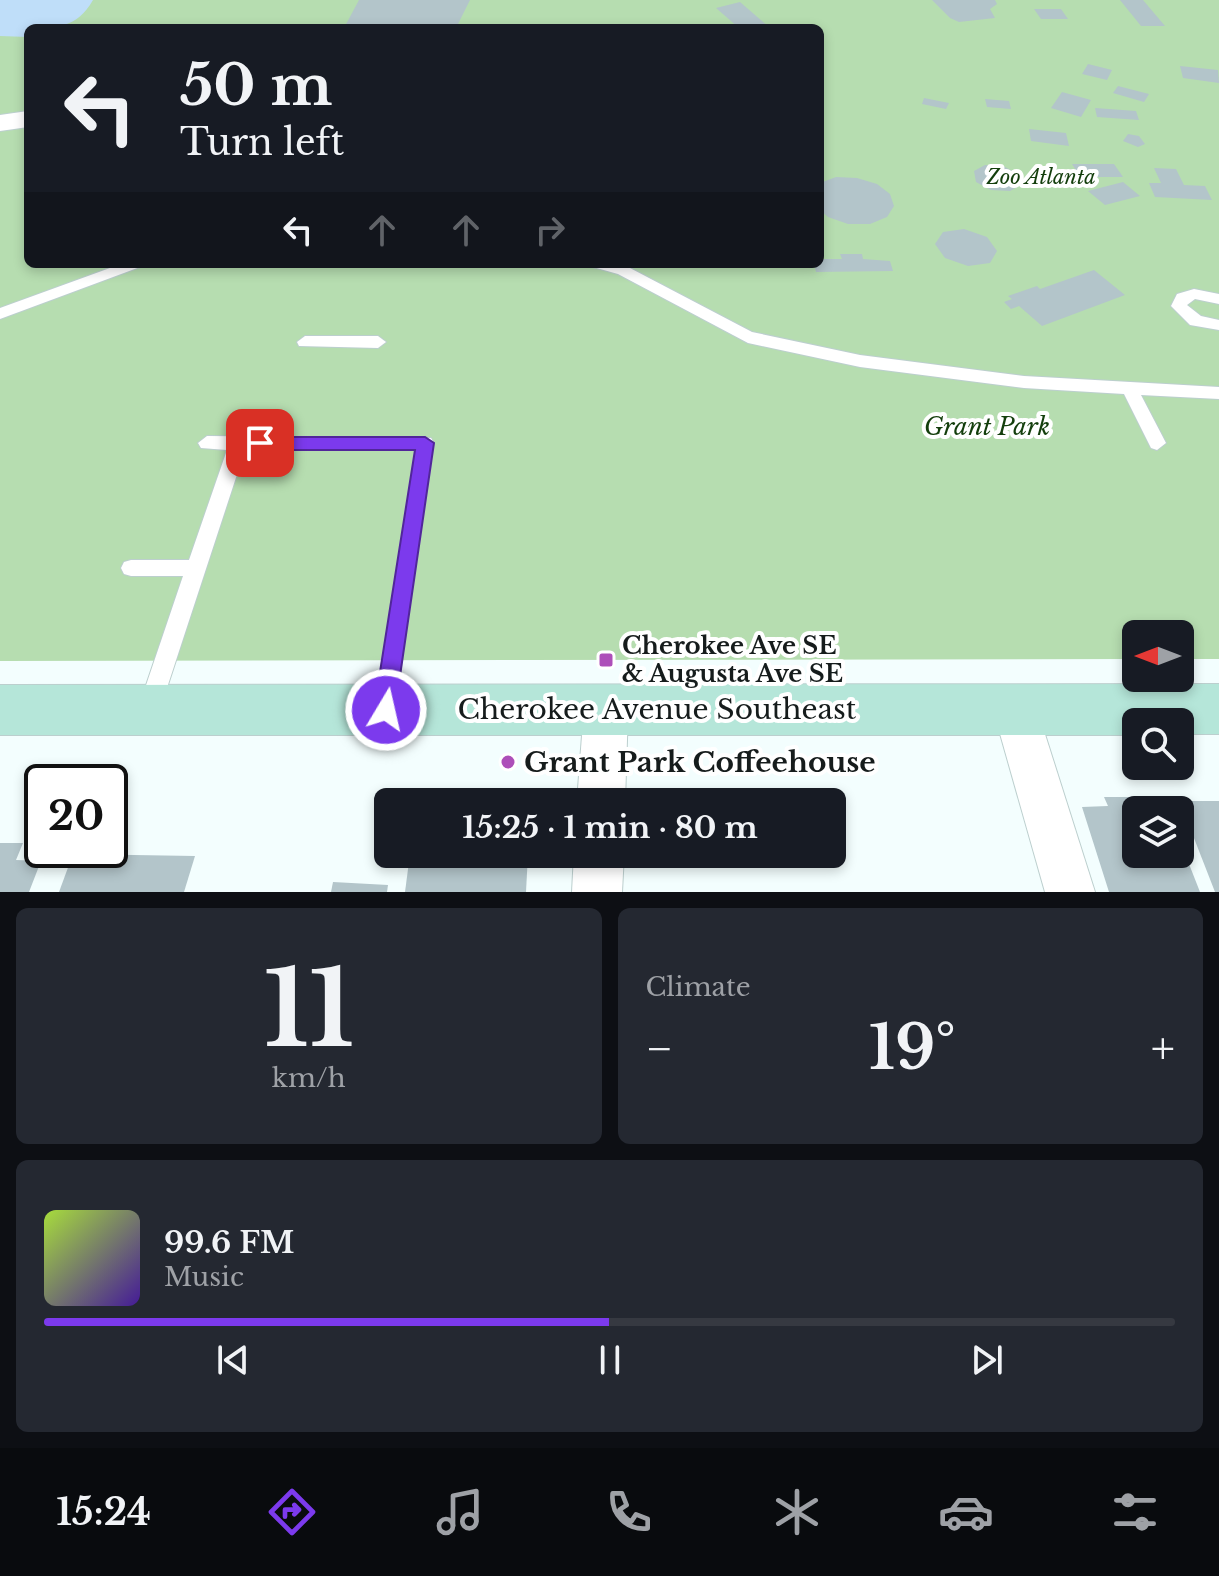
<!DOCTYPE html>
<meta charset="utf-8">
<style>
body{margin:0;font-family:"Libre Baskerville",serif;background:#242831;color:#f1f3f6;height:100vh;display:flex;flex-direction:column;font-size:30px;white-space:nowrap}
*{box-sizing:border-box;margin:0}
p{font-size:26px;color:#9ea1a6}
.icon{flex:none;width:44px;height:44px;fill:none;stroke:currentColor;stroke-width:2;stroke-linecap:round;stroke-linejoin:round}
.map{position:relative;height:892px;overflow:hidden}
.details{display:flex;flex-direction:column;gap:16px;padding:16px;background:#0d0f14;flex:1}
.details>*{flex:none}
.banner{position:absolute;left:24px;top:24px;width:800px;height:244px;border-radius:12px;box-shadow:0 4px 12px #0003;background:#171b24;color:#f1f3f6;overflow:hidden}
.needle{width:52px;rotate:270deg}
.tools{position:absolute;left:1122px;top:620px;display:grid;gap:16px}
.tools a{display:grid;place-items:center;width:72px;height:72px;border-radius:12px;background:#171b24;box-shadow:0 4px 12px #0003;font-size:40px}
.speed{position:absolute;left:24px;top:764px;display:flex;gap:16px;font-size:40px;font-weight:700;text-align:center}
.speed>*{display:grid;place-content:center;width:104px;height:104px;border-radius:50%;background:#171b24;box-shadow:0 4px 12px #0003;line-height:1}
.speed .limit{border:4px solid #111;border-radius:12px;background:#fff;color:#111}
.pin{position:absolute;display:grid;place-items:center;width:68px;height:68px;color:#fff;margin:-34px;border-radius:16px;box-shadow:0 4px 12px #0006}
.me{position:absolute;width:88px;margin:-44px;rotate:9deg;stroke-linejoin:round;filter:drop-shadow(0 0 6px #0008)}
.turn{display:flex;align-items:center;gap:28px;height:168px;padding:0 24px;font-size:36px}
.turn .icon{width:104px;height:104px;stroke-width:2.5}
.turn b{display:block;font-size:56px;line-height:68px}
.lanes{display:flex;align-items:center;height:76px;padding:0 24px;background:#0003;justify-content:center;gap:40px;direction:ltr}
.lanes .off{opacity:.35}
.big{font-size:60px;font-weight:800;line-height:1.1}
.details .tile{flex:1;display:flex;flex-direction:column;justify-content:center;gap:12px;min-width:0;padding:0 28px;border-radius:12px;background:#242831}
.details .dial{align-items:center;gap:0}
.dial b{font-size:104px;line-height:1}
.song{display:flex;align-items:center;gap:24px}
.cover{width:96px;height:96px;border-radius:12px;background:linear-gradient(135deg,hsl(80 70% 55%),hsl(260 70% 35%))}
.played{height:8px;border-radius:4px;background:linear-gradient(90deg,#7c3aed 50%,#363941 50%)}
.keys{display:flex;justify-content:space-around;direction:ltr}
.heat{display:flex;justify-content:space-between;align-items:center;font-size:44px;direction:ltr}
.details .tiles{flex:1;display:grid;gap:16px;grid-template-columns:1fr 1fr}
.tile:last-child{grid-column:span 2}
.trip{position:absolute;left:374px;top:788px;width:472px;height:80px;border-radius:12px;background:#171b24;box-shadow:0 4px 12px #0003;font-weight:800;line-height:80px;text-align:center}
.dock{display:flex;height:128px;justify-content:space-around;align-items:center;background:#090b0e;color:#9ea1a6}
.dock .icon{width:56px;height:56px}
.dock .active{color:#7c3aed}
.dock b{font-size:36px;color:#f1f3f6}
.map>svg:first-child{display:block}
.green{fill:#b6ddb0;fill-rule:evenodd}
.water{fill:#bfdef9}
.building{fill:#b3c5ca}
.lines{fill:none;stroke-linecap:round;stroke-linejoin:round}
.lane-casing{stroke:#bccfce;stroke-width:2}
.street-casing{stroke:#bccfce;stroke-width:2}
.secondary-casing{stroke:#bccfce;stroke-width:2}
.lane{fill:#fff;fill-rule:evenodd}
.street{fill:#fff;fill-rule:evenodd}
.secondary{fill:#b5e6d9;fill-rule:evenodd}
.route{fill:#7c3aed;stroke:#51269a;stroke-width:2}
.poi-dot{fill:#ad4fb9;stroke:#fff;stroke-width:3}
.labels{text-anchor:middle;stroke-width:8;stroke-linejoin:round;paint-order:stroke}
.far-park-label{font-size:20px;font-style:italic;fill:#133e0c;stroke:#fff}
.park-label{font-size:24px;font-style:italic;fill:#133e0c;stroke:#fff}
.poi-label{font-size:24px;font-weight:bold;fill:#161c1c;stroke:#fff;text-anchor:start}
.near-street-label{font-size:28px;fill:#161c1c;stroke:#fff}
.near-poi-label{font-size:28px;font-weight:bold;fill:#161c1c;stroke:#fff;text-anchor:start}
</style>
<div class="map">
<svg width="1219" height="892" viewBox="0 0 1219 892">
<rect width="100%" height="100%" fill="#f3fefe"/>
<!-- green -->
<path class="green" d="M0,0H1219V659H1180V634H1136V659L0,661ZM28,28H820V264H28Z"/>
<!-- water -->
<path class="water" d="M0,0H93C77,28 57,28 28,28V37L0,36Z"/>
<!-- building -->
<g class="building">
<polygon points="359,0 470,0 456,28 344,28"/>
<polygon points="932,0 995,0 997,4 990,9 995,18 959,22 950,18"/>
<polygon points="1120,0 1143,0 1165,26 1141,26"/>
<polygon points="740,2 770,28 739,28 716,8"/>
<polygon points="1034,9 1061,9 1068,19 1041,19"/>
<polygon points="1088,64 1112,70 1107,80 1082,74"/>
<polygon points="1180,66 1218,70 1219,83 1183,78"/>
<polygon points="1118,86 1149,94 1144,102 1113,93"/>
<polygon points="1062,92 1091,100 1081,117 1051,108"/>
<polygon points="924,98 949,103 946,109 922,104"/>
<polygon points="985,99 1009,101 1011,109 987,107"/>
<polygon points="1095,108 1136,111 1139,120 1097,117"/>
<polygon points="1029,129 1066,133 1069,146 1031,141"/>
<polygon points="1128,134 1139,136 1145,144 1138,147 1123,141"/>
<polygon points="1072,164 1114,164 1123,177 1080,177"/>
<polygon points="985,165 1003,166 1018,174 1021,185 1010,191 991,190 976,182 974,171"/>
<polygon points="1154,168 1176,169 1184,185 1205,186 1212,200 1155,197 1149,183 1161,183"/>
<polygon points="836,177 857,178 877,184 890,194 894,206 887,217 870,224 848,224 828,217 820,210 820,183"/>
<polygon points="1123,182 1140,196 1105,205 1088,191"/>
<polygon points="964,229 987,237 997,251 990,263 968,266 945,258 935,244 943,232"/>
<polygon points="840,254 862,254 863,259 890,261 893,271 816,272 814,264 820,264 820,259 842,259"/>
<polygon points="1094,270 1125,295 1042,326 1019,306 1011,309 1004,302 1012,299 1008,296 1037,286 1040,289"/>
<polygon points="531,791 530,802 416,802 418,792"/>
<polygon points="1104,797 1158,797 1162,810 1136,810 1136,854 1180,854 1180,841 1200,892 1109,892 1082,807 1108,806"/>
<polygon points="1187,801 1219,801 1219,892 1215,892 1185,815 1193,816"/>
<polygon points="0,843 23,843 16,860 41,861 29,892 0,892"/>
<polygon points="73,854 195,856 184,892 59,892"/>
<polygon points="410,854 528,854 526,892 405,892"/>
<polygon points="333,882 388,885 387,892 331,892"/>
</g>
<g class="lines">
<!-- lane casing -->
<g class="lane-casing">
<g id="lane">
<polygon points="121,264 143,264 140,267 0,319 0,308"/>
<polygon points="590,264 628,267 752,332 860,355 1024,376 1219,387 1219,399 1141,395 1166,443 1157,450 1151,448 1124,394 1024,388 860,367 748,343 618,274 593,267"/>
<polygon points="1194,289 1219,294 1219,304 1195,299 1187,305 1201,316 1219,320 1219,330 1190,325 1171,306 1177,294"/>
<polygon points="305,336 378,336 386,342 378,348 299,346 297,342"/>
<polygon points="207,436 431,438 434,443 394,714 386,717 378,714 375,707 415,450 245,450 161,706 158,713 150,716 142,713 139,706 183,576 131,576 124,574 121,568 124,562 131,560 189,560 227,450 201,448 198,443"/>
</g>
</g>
<!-- street casing -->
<g class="street-casing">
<g id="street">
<polygon points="28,111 28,127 0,131 0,115"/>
<polygon points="606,688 622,694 628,709 625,802 577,802 584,709 590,694"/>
<polygon points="1015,688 1031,694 1037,709 1095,892 1045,892 993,709 999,694"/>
<polygon points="574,854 624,854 622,892 572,892"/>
</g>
</g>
<!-- secondary casing -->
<g class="secondary-casing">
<polygon id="secondary" points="1219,684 1219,734 1180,734 1180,722 1136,722 1136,735 0,735 0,685"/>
</g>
<!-- lane -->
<use href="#lane" class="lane"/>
<!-- street -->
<use href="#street" class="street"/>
<!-- secondary -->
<use href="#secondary" class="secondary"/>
</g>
<!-- route -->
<polygon class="route" points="260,437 425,437 434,443 394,717 386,720 378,717 374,710 415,450 260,450 251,443"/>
<!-- markers -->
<g class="poi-dot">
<rect x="598" y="652" width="16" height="16" rx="4"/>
<circle cx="508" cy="762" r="8"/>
</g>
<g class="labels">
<!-- far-park labels -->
<g class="far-park-label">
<text x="1041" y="184">Zoo Atlanta</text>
</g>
<!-- park labels -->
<g class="park-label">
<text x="987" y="435">Grant Park</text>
</g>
<!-- poi labels -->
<g class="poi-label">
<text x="622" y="654">Cherokee Ave SE<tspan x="622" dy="28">&amp; Augusta Ave SE</tspan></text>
</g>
<!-- near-street labels -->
<g class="near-street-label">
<text x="657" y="719">Cherokee Avenue Southeast</text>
</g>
<!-- near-poi labels -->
<g class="near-poi-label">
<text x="524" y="772">Grant Park Coffeehouse</text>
</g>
</g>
</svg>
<div class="tools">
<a><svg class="needle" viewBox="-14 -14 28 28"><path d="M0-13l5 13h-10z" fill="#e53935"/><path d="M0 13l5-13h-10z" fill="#9ea1a6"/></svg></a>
<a><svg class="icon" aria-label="search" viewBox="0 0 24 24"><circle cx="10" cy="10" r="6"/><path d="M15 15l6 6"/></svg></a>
<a><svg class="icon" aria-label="layers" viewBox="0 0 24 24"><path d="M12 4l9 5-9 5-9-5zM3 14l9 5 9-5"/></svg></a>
</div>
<div class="speed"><div class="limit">20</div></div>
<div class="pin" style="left:260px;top:443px;background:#d93025"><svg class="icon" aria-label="arrive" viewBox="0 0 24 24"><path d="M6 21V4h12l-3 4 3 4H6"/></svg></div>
<svg class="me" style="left:386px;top:710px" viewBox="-20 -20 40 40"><circle r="17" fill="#7c3aed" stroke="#fff" stroke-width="3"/><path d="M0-11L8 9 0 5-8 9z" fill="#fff"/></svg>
<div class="trip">15:25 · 1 min · 80 m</div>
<div class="banner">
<div class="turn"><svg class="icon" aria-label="left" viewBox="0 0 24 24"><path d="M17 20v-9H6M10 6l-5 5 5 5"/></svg><div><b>50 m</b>Turn left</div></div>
<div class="lanes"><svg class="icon" aria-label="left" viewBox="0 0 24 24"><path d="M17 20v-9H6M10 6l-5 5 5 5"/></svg><svg class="icon off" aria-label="ahead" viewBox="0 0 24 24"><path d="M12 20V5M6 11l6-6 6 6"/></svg><svg class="icon off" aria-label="ahead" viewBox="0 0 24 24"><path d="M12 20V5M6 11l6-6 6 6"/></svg><svg class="icon off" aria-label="right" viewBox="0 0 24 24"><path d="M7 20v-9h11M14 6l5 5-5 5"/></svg></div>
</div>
</div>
<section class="details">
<div class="tiles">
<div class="tile dial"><b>11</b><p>km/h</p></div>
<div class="tile"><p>Climate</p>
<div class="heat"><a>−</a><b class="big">19°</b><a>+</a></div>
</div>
<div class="tile">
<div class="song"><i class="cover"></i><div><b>99.6 FM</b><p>Music</p></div></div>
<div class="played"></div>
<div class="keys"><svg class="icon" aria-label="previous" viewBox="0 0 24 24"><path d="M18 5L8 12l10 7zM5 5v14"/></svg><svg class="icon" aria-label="pause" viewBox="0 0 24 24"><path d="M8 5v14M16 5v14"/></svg><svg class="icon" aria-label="next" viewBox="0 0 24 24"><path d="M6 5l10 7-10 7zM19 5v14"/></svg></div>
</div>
</div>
</section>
<nav class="dock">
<b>15:24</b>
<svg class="icon active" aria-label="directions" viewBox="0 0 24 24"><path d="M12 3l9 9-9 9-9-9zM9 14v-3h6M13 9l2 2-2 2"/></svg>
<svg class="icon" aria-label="music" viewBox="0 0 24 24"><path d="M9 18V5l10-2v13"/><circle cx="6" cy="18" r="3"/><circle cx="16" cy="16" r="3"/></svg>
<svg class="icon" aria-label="phone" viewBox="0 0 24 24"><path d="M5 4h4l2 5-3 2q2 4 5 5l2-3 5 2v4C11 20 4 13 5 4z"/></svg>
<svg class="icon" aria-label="climate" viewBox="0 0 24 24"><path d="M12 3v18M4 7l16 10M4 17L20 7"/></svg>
<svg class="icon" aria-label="car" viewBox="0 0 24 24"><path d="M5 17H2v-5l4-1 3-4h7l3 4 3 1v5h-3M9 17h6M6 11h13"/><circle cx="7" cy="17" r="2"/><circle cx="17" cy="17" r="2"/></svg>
<svg class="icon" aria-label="filters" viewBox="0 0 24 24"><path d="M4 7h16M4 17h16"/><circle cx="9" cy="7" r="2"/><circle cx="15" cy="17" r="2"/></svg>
</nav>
